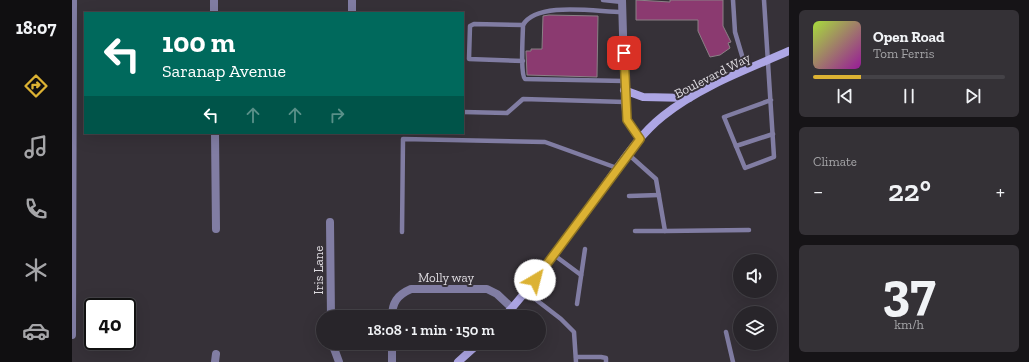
<!DOCTYPE html>
<meta charset="utf-8">
<style>
body{margin:0;font-family:"Zilla Slab",serif;background:#343136;color:#f1f3f6;height:100vh;display:flex;flex-direction:column;font-size:15px;white-space:nowrap}
*{box-sizing:border-box;margin:0}
p{font-size:13px;color:#a5a5a8}
.icon{flex:none;width:22px;height:22px;fill:none;stroke:currentColor;stroke-width:2;stroke-linecap:round;stroke-linejoin:round}
.map{position:relative;flex:1;overflow:hidden}
.details{display:flex;flex-direction:column;gap:10px;padding:10px;background:#161417;width:240px}
.details>*{flex:none}
.hud{position:absolute;left:12px;top:12px;width:380px;height:122px;border-radius:0px;box-shadow:0 4px 16px #0002,0 0 0 1px #444247;background:#00695c;color:#fff;overflow:hidden}
.controls{position:absolute;left:661px;top:254px;display:grid;gap:8px}
.controls a{display:grid;place-items:center;width:44px;height:44px;border-radius:50%;background:#28252a;box-shadow:0 4px 16px #0002,0 0 0 1px #444247;font-size:20px}
.speed{position:absolute;left:12px;top:298px;display:flex;gap:8px;font-size:20px;font-weight:700;text-align:center}
.speed>*{display:grid;place-content:center;width:52px;height:52px;border-radius:50%;background:#28252a;box-shadow:0 4px 16px #0002,0 0 0 1px #444247;line-height:1}
.speed .limit{border:2px solid #111;border-radius:6px;background:#fff;color:#111}
.pin{position:absolute;display:grid;place-items:center;width:34px;height:34px;color:#fff;margin:-17px;border-radius:8px;box-shadow:0 2px 6px #0006}
.me{position:absolute;width:44px;margin:-22px;rotate:37deg;stroke-linejoin:round;filter:drop-shadow(0 0 3px #0008)}
.turn{display:flex;align-items:center;gap:14px;height:84px;padding:0 12px;font-size:18px}
.turn .icon{width:52px;height:52px;stroke-width:2.5}
.turn b{display:block;font-size:28px;line-height:34px}
.lanes{display:flex;align-items:center;height:38px;padding:0 12px;background:#0003;justify-content:center;gap:20px;direction:ltr}
.lanes .off{opacity:.35}
.big{font-size:30px;font-weight:600;line-height:1.1}
.details .card{flex:1;display:flex;flex-direction:column;justify-content:center;gap:6px;min-width:0;padding:0 14px;border-radius:6px;background:#343136}
.details .dial{align-items:center;gap:0}
.dial b{font-size:52px;line-height:1}
.song{display:flex;align-items:center;gap:12px}
.cover{width:48px;height:48px;border-radius:6px;background:linear-gradient(135deg,hsl(80 70% 55%),hsl(300 70% 35%))}
.played{height:4px;border-radius:2px;background:linear-gradient(90deg,#dcb233 25%,#444247 25%)}
.keys{display:flex;justify-content:space-around;direction:ltr}
.heat{display:flex;justify-content:space-between;align-items:center;font-size:22px;direction:ltr}
.trip{position:absolute;left:244px;top:310px;width:230px;height:40px;border-radius:20px;background:#28252a;box-shadow:0 4px 16px #0002,0 0 0 1px #444247;font-weight:600;line-height:40px;text-align:center}
main{display:flex;flex:1;min-height:0}
.tab-bar{display:flex;flex-direction:column;width:72px;justify-content:space-around;align-items:center;background:#100f11;color:#a5a5a8}
.tab-bar .icon{width:28px;height:28px}
.tab-bar .active{color:#dcb233}
.tab-bar b{font-size:18px;color:#f1f3f6}
.map>svg:first-child{display:block}
.building{fill:#8b3a70;stroke:#8b8086}
.lines{fill:none;stroke-linecap:round;stroke-linejoin:round}
.lane{stroke:#817da3;stroke-width:4.5}
.street{stroke:#817da3;stroke-width:8}
.secondary{stroke:#ada6e4;stroke-width:8}
.route-casing{stroke:#8f7421;stroke-width:10}
.route{stroke:#dcb233;stroke-width:7}
.labels{text-anchor:middle;stroke-width:4;stroke-linejoin:round;paint-order:stroke}
.street-label{font-size:13px;fill:#dedbe0;stroke:#363138}
</style>
<main>
<nav class="tab-bar">
<b>18:07</b>
<svg class="icon active" aria-label="directions" viewBox="0 0 24 24"><path d="M12 3l9 9-9 9-9-9zM9 14v-3h6M13 9l2 2-2 2"/></svg>
<svg class="icon" aria-label="music" viewBox="0 0 24 24"><path d="M9 18V5l10-2v13"/><circle cx="6" cy="18" r="3"/><circle cx="16" cy="16" r="3"/></svg>
<svg class="icon" aria-label="phone" viewBox="0 0 24 24"><path d="M5 4h4l2 5-3 2q2 4 5 5l2-3 5 2v4C11 20 4 13 5 4z"/></svg>
<svg class="icon" aria-label="climate" viewBox="0 0 24 24"><path d="M12 3v18M4 7l16 10M4 17L20 7"/></svg>
<svg class="icon" aria-label="car" viewBox="0 0 24 24"><path d="M5 17H2v-5l4-1 3-4h7l3 4 3 1v5h-3M9 17h6M6 11h13"/><circle cx="7" cy="17" r="2"/><circle cx="17" cy="17" r="2"/></svg>
</nav>
<div class="map">
<svg width="717" height="362" viewBox="0 0 717 362">
<rect width="100%" height="100%" fill="#363138"/>
<!-- building -->
<g class="building">
<polygon points="564,0 598,2 598,0 651,0 651,26 659,42 656,43 658,48 648,55 638,57 626,31 626,20 564,20"/>
<polygon points="477,15 526,16 525,77 455,75 454,51 459,51 459,49 470,49 471,16"/>
</g>
<g class="lines">
<!-- lane -->
<g class="lane">
<polyline points="531,0 550,2"/>
<polyline points="661,0 663,32 674,69"/>
<polyline points="692,0 702,157 673,168 652,117 699,100"/>
<path d="M451,25C465,1 525,12 550,12"/>
<path d="M451,61L397,59L398,26L402,24L451,25C451,34 448,74 453,79L552,81"/>
<polyline points="391,112 435,113 451,99 553,102"/>
<polyline points="664,146 701,134"/>
<polyline points="556,154 584,179 593,231 677,230"/>
<polyline points="557,196 587,195"/>
<polyline points="563,231 593,231"/>
<polyline points="330,232 331,139 473,142 545,168"/>
<polyline points="482,255 509,275"/>
<polyline points="454,292 489,319 502,332 504,362"/>
<polyline points="505,304 513,249"/>
<polyline points="654,332 661,362"/>
<polyline points="504,357 529,357 534,358 534,362"/>
</g>
<!-- street -->
<g class="street">
<polyline points="142,0 142,13"/>
<polyline points="280,0 280,13"/>
<polyline points="550,0 553,102 555,120 568,139"/>
<polyline points="143,133 144,229"/>
<polyline points="258,222 259,317"/>
<path d="M320,317C320,303 325,295 339,289H415L425,294L440,308"/>
<polyline points="0,335 1,0"/>
<polyline points="260,343 267,362"/>
<polyline points="320,343 320,362"/>
<polyline points="143,362 144,354"/>
</g>
<!-- secondary -->
<g class="secondary">
<polyline points="552,90 571,97 617,98"/>
<path d="M432,317C468,277 499,231 531,188C549,163 567,135 591,116C629,86 674,70 717,51"/>
<polyline points="386,362 407,343"/>
</g>
</g>
<g class="lines">
<!-- route casing -->
<g class="route-casing">
<polyline id="route" points="463,280 568,139 555,120 552,53"/>
</g>
<!-- route -->
<use href="#route" class="route"/>
</g>
<g class="labels">
<!-- street labels -->
<g class="street-label">
<text transform="translate(640 75) rotate(-27)" y="5">Boulevard Way</text>
<text transform="translate(246 270) rotate(-90)" y="5">Iris Lane</text>
<text x="374" y="282">Molly way</text>
</g>
</g>
</svg>
<div class="controls">
<a><svg class="icon" aria-label="sound" viewBox="0 0 24 24"><path d="M4 9h4l5-4v14l-5-4H4zM17 9q2 3 0 6"/></svg></a>
<a><svg class="icon" aria-label="layers" viewBox="0 0 24 24"><path d="M12 4l9 5-9 5-9-5zM3 14l9 5 9-5"/></svg></a>
</div>
<div class="speed"><div class="limit">40</div></div>
<div class="pin" style="left:552px;top:53px;background:#d93025"><svg class="icon" aria-label="arrive" viewBox="0 0 24 24"><path d="M6 21V4h12l-3 4 3 4H6"/></svg></div>
<svg class="me" style="left:463px;top:280px" viewBox="-20 -20 40 40"><circle r="19" fill="#fff"/><path d="M0-13L10 11 0 6-10 11z" fill="#dcb233"/></svg>
<div class="trip">18:08 · 1 min · 150 m</div>
<div class="hud">
<div class="turn"><svg class="icon" aria-label="left" viewBox="0 0 24 24"><path d="M17 20v-9H6M10 6l-5 5 5 5"/></svg><div><b>100 m</b>Saranap Avenue</div></div>
<div class="lanes"><svg class="icon" aria-label="left" viewBox="0 0 24 24"><path d="M17 20v-9H6M10 6l-5 5 5 5"/></svg><svg class="icon off" aria-label="ahead" viewBox="0 0 24 24"><path d="M12 20V5M6 11l6-6 6 6"/></svg><svg class="icon off" aria-label="ahead" viewBox="0 0 24 24"><path d="M12 20V5M6 11l6-6 6 6"/></svg><svg class="icon off" aria-label="right" viewBox="0 0 24 24"><path d="M7 20v-9h11M14 6l5 5-5 5"/></svg></div>
</div>
</div>
<section class="details">
<div class="card">
<div class="song"><i class="cover"></i><div><b>Open Road</b><p>Tom Ferris</p></div></div>
<div class="played"></div>
<div class="keys"><svg class="icon" aria-label="previous" viewBox="0 0 24 24"><path d="M18 5L8 12l10 7zM5 5v14"/></svg><svg class="icon" aria-label="pause" viewBox="0 0 24 24"><path d="M8 5v14M16 5v14"/></svg><svg class="icon" aria-label="next" viewBox="0 0 24 24"><path d="M6 5l10 7-10 7zM19 5v14"/></svg></div>
</div>
<div class="card"><p>Climate</p>
<div class="heat"><a>−</a><b class="big">22°</b><a>+</a></div>
</div>
<div class="card dial"><b>37</b><p>km/h</p></div>
</section>
</main>
